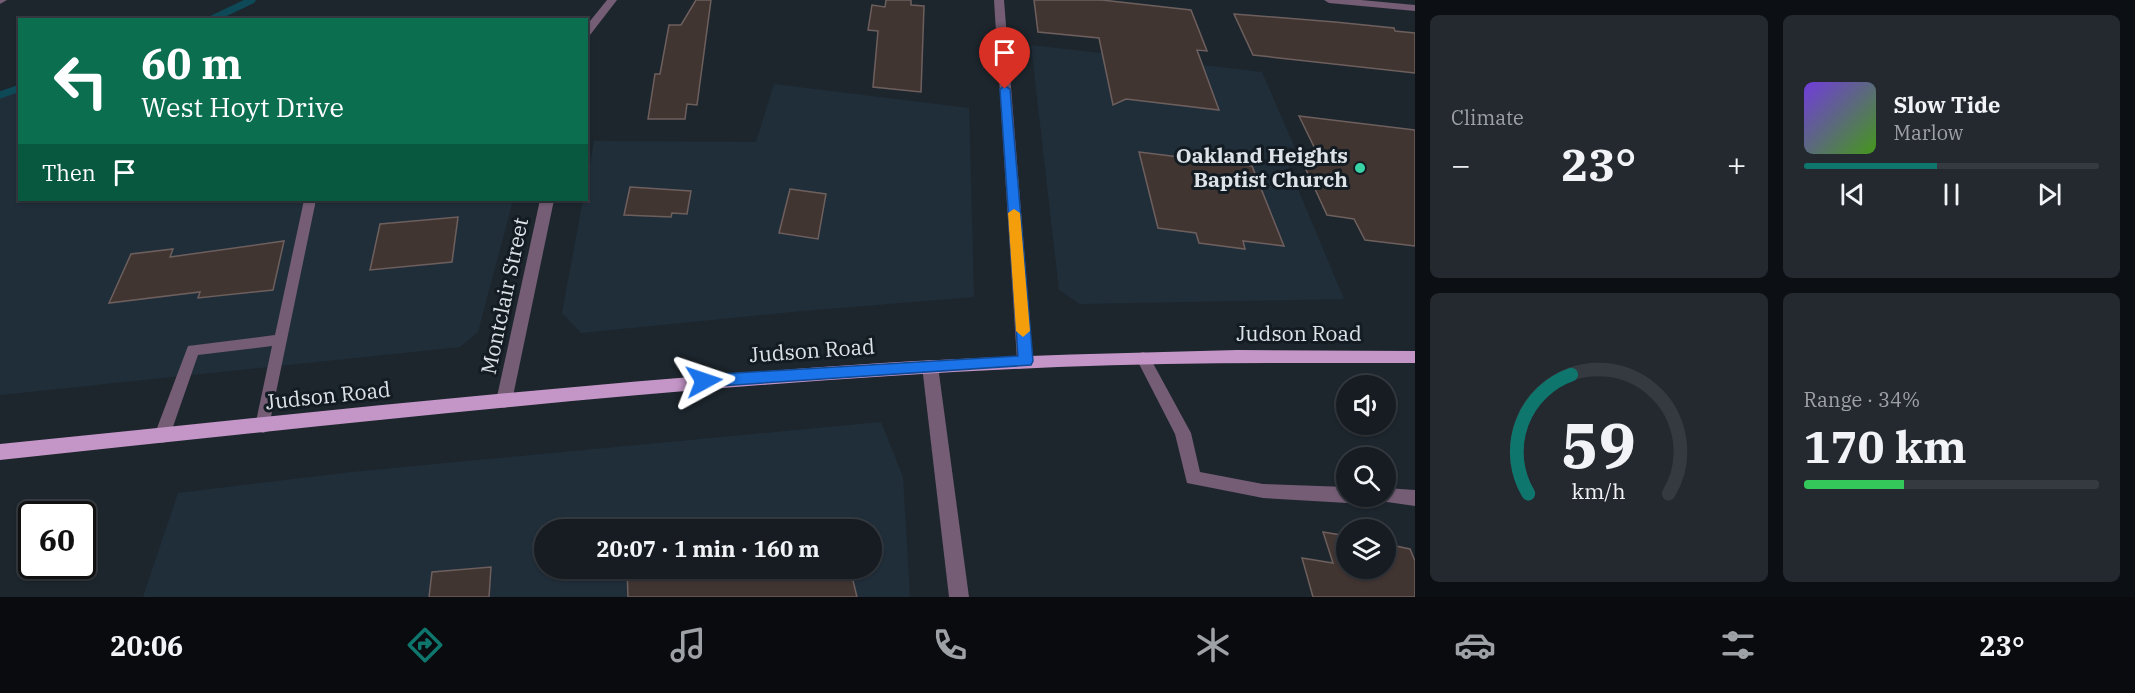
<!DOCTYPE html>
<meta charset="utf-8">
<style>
body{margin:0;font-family:"IBM Plex Serif",serif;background:#23292f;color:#f1f3f6;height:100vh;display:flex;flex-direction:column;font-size:22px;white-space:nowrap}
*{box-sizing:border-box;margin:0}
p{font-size:20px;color:#9ea1a5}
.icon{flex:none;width:33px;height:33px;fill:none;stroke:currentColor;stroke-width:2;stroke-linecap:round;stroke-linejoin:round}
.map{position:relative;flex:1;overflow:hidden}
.side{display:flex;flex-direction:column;gap:15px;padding:15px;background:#0c0f13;width:720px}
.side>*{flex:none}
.banner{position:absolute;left:18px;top:18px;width:570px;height:183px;border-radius:0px;box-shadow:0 2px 4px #0004,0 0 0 2px #353a40;background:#0b6e4f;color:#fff;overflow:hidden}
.tools{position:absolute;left:1336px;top:375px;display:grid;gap:12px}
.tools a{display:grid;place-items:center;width:60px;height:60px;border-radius:50%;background:#161c22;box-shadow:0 2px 4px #0004,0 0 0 2px #353a40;font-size:30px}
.speed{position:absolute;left:18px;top:501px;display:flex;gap:12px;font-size:30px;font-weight:700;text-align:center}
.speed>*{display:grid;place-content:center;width:78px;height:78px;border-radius:50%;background:#161c22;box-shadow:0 2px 4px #0004,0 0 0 2px #353a40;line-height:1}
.speed .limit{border:3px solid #111;border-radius:9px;background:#fff;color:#111}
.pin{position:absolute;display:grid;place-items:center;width:51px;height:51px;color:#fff;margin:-62px -26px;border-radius:50% 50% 50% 0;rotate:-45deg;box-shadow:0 0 6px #0007}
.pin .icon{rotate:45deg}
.me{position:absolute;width:66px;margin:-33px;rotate:85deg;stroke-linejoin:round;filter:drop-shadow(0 0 4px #0008)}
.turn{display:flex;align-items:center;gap:21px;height:126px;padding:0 24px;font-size:27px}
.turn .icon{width:78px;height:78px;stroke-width:2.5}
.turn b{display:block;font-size:42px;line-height:51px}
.then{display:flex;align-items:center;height:57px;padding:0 24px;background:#0003;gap:12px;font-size:22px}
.big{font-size:45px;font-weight:700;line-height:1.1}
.side .widget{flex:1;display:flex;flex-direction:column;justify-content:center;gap:9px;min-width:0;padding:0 21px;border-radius:9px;background:#23292f}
.side .dial{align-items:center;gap:0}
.dial svg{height:156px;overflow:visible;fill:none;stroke:#353a40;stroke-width:7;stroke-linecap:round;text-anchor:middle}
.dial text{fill:#f1f3f6;stroke:none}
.song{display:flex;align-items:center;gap:18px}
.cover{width:72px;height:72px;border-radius:9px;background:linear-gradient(135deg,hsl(260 70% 55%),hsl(100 70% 35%))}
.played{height:6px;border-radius:3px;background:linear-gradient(90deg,#0f766e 45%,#353a40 45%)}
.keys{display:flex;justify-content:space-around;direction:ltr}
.heat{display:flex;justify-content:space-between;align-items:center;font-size:33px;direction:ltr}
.charge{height:9px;border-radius:4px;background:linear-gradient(90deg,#34c759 34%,#353a40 0)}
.side .tiles{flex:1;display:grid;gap:15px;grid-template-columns:repeat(2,1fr)}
.trip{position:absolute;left:534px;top:519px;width:348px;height:60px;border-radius:30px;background:#161c22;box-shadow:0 2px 4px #0004,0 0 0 2px #353a40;font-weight:700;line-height:60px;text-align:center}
.dock{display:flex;height:96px;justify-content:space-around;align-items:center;background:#090b0e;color:#9ea1a5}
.dock .icon{width:42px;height:42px}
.dock .on{color:#0f766e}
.dock b{font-size:27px;color:#f1f3f6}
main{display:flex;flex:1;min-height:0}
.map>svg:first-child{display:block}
.built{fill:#202e3a;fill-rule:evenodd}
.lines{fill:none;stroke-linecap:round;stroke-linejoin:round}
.stream{stroke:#0e4958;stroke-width:7}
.building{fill:#413532;stroke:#6d5f5d;stroke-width:1.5}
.service{fill:#745d75;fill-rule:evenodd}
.minor{fill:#745d75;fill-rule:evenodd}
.primary{fill:#c495c7;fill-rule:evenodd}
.route{fill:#1a73e8;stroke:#114b97;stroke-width:1.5}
.slow{fill:#f59e0b}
.poi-dot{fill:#38d4a6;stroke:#141c23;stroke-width:2}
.labels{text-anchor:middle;stroke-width:6;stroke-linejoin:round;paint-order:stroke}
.poi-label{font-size:21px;font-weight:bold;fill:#dce2e7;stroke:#141c23;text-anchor:end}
.street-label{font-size:21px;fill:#dce2e7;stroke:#141c23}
</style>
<main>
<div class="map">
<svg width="1415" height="597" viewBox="0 0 1415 597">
<rect width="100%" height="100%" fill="#1d262d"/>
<!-- built -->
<g class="built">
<polygon points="1031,45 1262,72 1295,148 1280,146 1344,299 1080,304 1059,290"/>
<polygon points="774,84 969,108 974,297 802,311 581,333 562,313 583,200 586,200 587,183 594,141 756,142"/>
<polygon points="19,85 20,200 513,200 478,332 460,347 0,395 0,96"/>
<path d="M881,422L903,477L910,597H143L178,493L352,472ZM544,530H872V568H544Z"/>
</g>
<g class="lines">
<!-- stream -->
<g class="stream">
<polyline points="210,20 252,0"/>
<polyline points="0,95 20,88"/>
</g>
</g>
<!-- building -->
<g class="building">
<polygon points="696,0 711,0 697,105 687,104 685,119 648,119 655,74 660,74 669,25 681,25"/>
<polygon points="886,0 911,0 911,5 924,6 921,92 873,87 878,31 868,30 872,5 885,7"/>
<polygon points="1034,0 1102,0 1191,10 1207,51 1197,50 1219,110 1126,99 1113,105 1099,38 1038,32"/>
<polygon points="1234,14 1335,22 1394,28 1395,31 1415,33 1415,73 1253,55"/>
<polygon points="1299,116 1415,130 1415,246 1365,240 1354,219 1327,215 1297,150 1317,153"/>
<polygon points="1139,152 1252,166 1284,246 1243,241 1245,249 1199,243 1196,233 1158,228"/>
<polygon points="630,187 691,191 687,214 672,213 671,217 624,215"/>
<polygon points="790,189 826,194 818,239 779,233"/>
<polygon points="458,217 452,262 370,270 380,224"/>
<polygon points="284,241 273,290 198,298 200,292 109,303 131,254 173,249 170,257"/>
<polygon points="840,524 841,530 783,530"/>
<polygon points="1323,532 1347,536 1347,568 1386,568 1386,544 1410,549 1415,561 1415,597 1313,597 1302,558 1333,563"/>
<polygon points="491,567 489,597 429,597 432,572"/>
<polygon points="627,568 850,568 857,597 628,597"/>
</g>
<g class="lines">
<!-- service -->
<g class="service">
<polygon points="304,200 316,200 268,431 263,433 258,431 255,426 272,346 198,355 168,441 162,443 156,441 154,436 188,346 275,335"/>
<polygon points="1143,352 1148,354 1191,433 1200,472 1263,484 1347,487 1347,496 1355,496 1353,500 1347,503 1263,498 1187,483 1175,434 1136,358 1138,354"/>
<polygon points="1386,488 1415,490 1415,506 1380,501 1378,496 1386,496"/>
</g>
<!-- minor -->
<g class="minor">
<polygon points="0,0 7,0 0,4"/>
<polygon points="607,0 617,0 590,35 586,36 586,26"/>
<polygon points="994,0 1004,0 1033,361 1031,366 1025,367 1019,366 1017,361"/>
<polygon points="1324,0 1361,0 1415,5 1415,11 1329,3"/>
<polygon points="540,200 554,200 512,401 510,406 504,408 498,406 496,401"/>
<polygon points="930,360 936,361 938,366 969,597 949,597 922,366 924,361"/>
</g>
<!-- primary -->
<path class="primary" d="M1237,350L1415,351V363C1296,363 1177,362 1058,367C704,382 352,423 0,460V444C294,414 587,382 882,363C1000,356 1119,353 1237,350Z"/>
</g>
<!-- route -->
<polygon class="route" points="1005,86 1010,89 1033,361 1031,365 704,387 699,386 697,381 699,377 704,375 1018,356 1000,89"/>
<!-- slow -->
<polygon class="slow" points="1014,209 1020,213 1030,331 1023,337 1016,331 1008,213"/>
<!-- markers -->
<circle class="poi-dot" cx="1360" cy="168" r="6"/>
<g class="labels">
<!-- poi labels -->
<g class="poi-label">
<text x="1348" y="163">Oakland Heights<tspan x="1348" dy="24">Baptist Church</tspan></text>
</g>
<!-- street labels -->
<g class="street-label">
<text transform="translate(505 296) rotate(-78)" y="7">Montclair Street</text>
<text x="1299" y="341">Judson Road</text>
<text transform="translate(812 351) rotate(-4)" y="7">Judson Road</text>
<text transform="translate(328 396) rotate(-6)" y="7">Judson Road</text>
</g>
</g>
</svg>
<div class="tools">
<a><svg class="icon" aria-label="sound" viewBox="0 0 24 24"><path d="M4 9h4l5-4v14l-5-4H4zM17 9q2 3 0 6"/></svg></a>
<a><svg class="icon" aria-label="search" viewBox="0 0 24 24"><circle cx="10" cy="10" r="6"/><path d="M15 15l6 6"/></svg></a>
<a><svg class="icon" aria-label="layers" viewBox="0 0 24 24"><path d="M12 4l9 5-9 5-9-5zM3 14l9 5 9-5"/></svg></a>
</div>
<div class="speed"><div class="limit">60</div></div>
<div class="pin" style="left:1005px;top:89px;background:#d93025"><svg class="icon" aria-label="arrive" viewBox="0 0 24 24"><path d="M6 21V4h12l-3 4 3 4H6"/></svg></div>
<svg class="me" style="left:704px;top:381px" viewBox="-20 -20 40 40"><path d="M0-17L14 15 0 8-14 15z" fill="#1a73e8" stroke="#fff" stroke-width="4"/></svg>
<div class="trip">20:07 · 1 min · 160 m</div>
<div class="banner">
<div class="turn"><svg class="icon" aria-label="left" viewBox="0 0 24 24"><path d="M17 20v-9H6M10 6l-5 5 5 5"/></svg><div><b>60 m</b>West Hoyt Drive</div></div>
<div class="then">Then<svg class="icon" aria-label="arrive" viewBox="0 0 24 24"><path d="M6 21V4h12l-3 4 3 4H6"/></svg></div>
</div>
</div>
<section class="side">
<div class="tiles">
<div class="widget"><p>Climate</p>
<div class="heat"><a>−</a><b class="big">23°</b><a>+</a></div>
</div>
<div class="widget">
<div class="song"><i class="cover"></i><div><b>Slow Tide</b><p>Marlow</p></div></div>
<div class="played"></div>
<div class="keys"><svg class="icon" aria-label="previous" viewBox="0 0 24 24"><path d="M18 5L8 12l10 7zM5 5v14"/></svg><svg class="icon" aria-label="pause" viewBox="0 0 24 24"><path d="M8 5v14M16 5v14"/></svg><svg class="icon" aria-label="next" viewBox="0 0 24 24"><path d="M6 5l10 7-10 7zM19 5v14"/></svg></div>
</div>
<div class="widget dial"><svg viewBox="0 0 100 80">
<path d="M14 69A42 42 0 1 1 86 69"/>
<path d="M14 69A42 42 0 0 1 36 8" stroke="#0f766e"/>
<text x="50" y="56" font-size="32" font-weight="700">59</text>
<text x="50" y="72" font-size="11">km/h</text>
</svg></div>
<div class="widget"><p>Range · 34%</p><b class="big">170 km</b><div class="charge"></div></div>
</div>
</section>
</main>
<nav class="dock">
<b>20:06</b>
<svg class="icon on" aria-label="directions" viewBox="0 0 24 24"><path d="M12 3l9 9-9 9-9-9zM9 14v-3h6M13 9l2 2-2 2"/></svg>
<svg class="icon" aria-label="music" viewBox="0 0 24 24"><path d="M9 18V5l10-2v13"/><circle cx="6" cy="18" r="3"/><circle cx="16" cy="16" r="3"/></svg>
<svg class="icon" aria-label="phone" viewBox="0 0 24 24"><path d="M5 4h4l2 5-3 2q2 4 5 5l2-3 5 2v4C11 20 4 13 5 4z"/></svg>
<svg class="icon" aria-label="climate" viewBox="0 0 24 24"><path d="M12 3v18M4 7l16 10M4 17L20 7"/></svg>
<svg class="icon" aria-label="car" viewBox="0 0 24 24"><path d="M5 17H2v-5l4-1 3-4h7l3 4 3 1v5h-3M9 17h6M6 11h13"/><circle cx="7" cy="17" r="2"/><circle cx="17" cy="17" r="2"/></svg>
<svg class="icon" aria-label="filters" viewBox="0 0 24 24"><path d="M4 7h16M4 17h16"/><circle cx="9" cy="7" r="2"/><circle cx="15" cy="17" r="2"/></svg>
<b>23°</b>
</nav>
